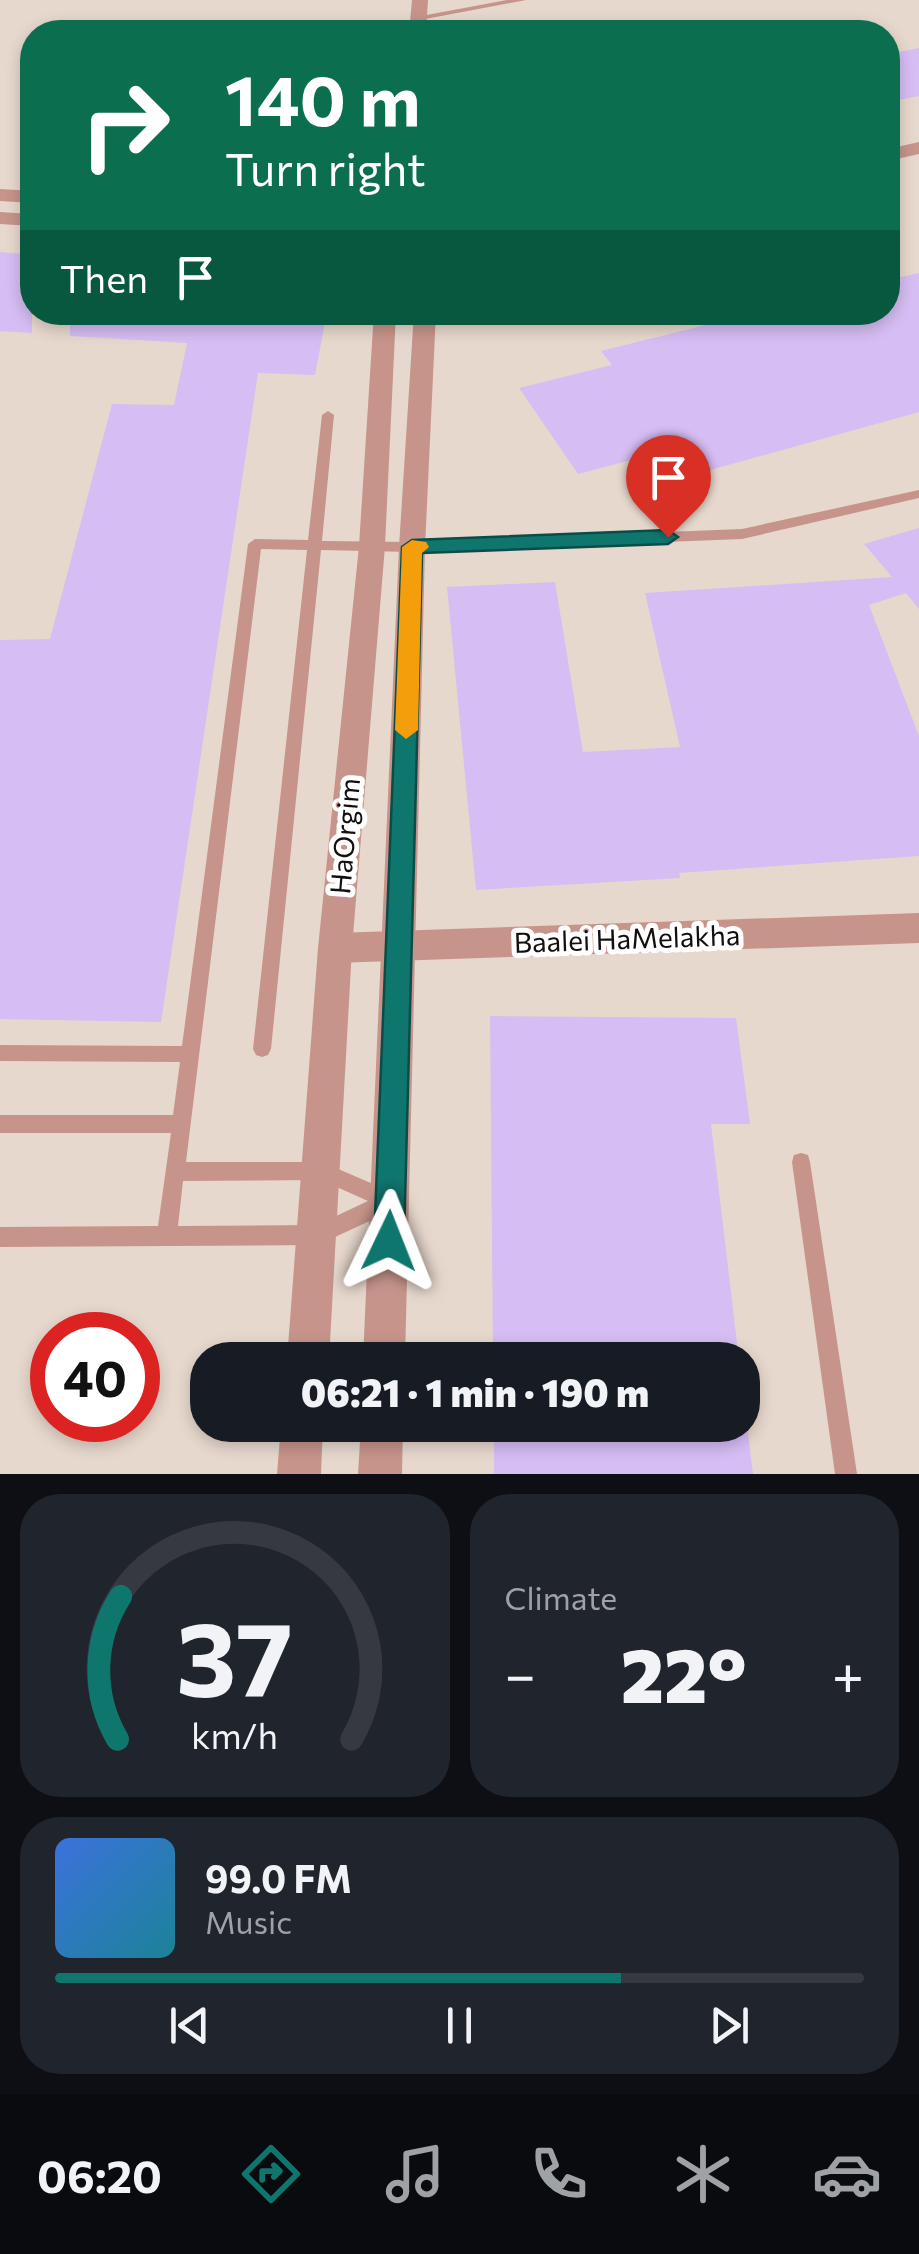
<!DOCTYPE html>
<meta charset="utf-8">
<style>
body{margin:0;font-family:Commissioner,sans-serif;background:#20242c;color:#f1f3f6;height:100vh;display:flex;flex-direction:column;font-size:38px;white-space:nowrap}
*{box-sizing:border-box;margin:0}
p{font-size:32px;color:#9ea1a6}
.icon{flex:none;width:55px;height:55px;fill:none;stroke:currentColor;stroke-width:2;stroke-linecap:round;stroke-linejoin:round}
.map{position:relative;height:1474px;overflow:hidden}
.drawer{display:flex;flex-direction:column;gap:20px;padding:20px;background:#0d0f14;flex:1}
.drawer>*{flex:none}
.guide{position:absolute;left:20px;top:20px;width:880px;height:305px;border-radius:40px;box-shadow:0 5px 15px #0003;background:#0b6e4f;color:#fff;overflow:hidden}
.speed{position:absolute;left:30px;top:1312px;display:flex;gap:20px;font-size:50px;font-weight:700;text-align:center}
.speed>*{display:grid;place-content:center;width:130px;height:130px;border-radius:50%;background:#171b24;box-shadow:0 5px 15px #0003;line-height:1}
.speed .limit{border:15px solid #d22;background:#fff;color:#111}
.pin{position:absolute;display:grid;place-items:center;width:85px;height:85px;color:#fff;margin:-102px -42px;border-radius:50% 50% 50% 0;rotate:-45deg;box-shadow:0 0 10px #0007}
.pin .icon{rotate:45deg}
.me{position:absolute;width:110px;margin:-55px;rotate:2deg;stroke-linejoin:round;filter:drop-shadow(0 0 8px #0008)}
.turn{display:flex;align-items:center;gap:35px;height:210px;padding:0 40px;font-size:45px}
.turn .icon{width:130px;height:130px;stroke-width:2.5}
.turn b{display:block;font-size:70px;line-height:85px}
.then{display:flex;align-items:center;height:95px;padding:0 40px;background:#0003;gap:20px;font-size:38px}
.big{font-size:75px;font-weight:800;line-height:1.1}
.drawer .card{flex:1;display:flex;flex-direction:column;justify-content:center;gap:15px;min-width:0;padding:0 35px;border-radius:40px;background:#20242c}
.drawer .dial{align-items:center;gap:0}
.dial svg{height:260px;overflow:visible;fill:none;stroke:#363941;stroke-width:7;stroke-linecap:round;text-anchor:middle}
.dial text{fill:#f1f3f6;stroke:none}
.song{display:flex;align-items:center;gap:30px}
.cover{width:120px;height:120px;border-radius:15px;background:linear-gradient(135deg,hsl(220 70% 55%),hsl(190 70% 35%))}
.played{height:10px;border-radius:5px;background:linear-gradient(90deg,#0f766e 70%,#363941 70%)}
.keys{display:flex;justify-content:space-around;direction:ltr}
.heat{display:flex;justify-content:space-between;align-items:center;font-size:55px;direction:ltr}
.drawer .tiles{flex:1;display:grid;gap:20px;grid-template-columns:1fr 1fr}
.card:last-child{grid-column:span 2}
.trip{position:absolute;left:190px;top:1342px;width:570px;height:100px;border-radius:40px;background:#171b24;box-shadow:0 5px 15px #0003;font-weight:800;line-height:100px;text-align:center}
.dock{display:flex;height:160px;justify-content:space-around;align-items:center;background:#090b0e;color:#9ea1a6}
.dock .icon{width:70px;height:70px}
.dock .on{color:#0f766e}
.dock b{font-size:45px;color:#f1f3f6}
.map>svg:first-child{display:block}
.built{fill:#e7d8cd;fill-rule:evenodd}
.building{fill:#d6bdf3}
.lines{fill:none;stroke-linecap:round;stroke-linejoin:round}
.service{fill:#c6948a;fill-rule:evenodd}
.minor{fill:#c6948a;fill-rule:evenodd}
.tertiary{fill:#c6948a;fill-rule:evenodd}
.route{fill:#0f766e;stroke:#0a4d48;stroke-width:2.5}
.slow{fill:#f59e0b}
.labels{text-anchor:middle;stroke-width:10;stroke-linejoin:round;paint-order:stroke}
.street-label{font-size:28px;fill:#12100e;stroke:#fff}
</style>
<div class="map">
<svg width="919" height="1474" viewBox="0 0 919 1474">
<rect width="100%" height="100%" fill="#ece4dd"/>
<!-- built -->
<path class="built" d="M0,0H919V1474H0ZM32,32H888V312H32ZM52,1335H138V1420H52ZM208,1360H742V1425H208Z"/>
<!-- building -->
<g class="building">
<polygon points="919,48 919,96 888,102 888,54"/>
<polygon points="0,252 32,255 32,333 0,331"/>
<polygon points="919,273 919,412 696,474 676,448 578,474 519,388 612,365 601,351 758,312 888,312 888,280"/>
<polygon points="70,312 327,312 315,375 258,373 161,1022 0,1019 0,640 50,639 112,404 174,405 187,343 70,336"/>
<polygon points="919,528 919,609 906,593 869,605 919,736 919,856 679,873 680,878 476,890 447,587 555,582 583,752 680,747 645,593 892,577 864,544"/>
<polygon points="490,1016 736,1018 750,1124 711,1124 739,1360 493,1360"/>
<polygon points="494,1425 747,1425 753,1474 494,1474"/>
</g>
<g class="lines">
<!-- service -->
<g class="service">
<polygon points="507,0 526,0 420,20 416,17"/>
<path d="M328,411L334,415L322,541L412,542L742,529L919,490V498L742,539L412,552L321,550L271,1049L268,1055L262,1057L256,1055L253,1049L307,550L261,549L186,1162H322L394,1193L397,1200L391,1211L318,1245L0,1247V1227L158,1226L171,1133H0V1115H173L180,1062L0,1061V1045L182,1046L248,544L255,539L308,540L322,415ZM321,1180L368,1201L317,1225L178,1226L183,1181Z"/>
<polygon points="801,1153 808,1155 810,1162 857,1474 835,1474 792,1162 794,1155"/>
</g>
<!-- minor -->
<polygon class="minor" points="919,913 919,943 335,963 323,959 318,948 323,937 335,933"/>
<!-- tertiary -->
<g class="tertiary">
<polygon points="412,0 428,0 426,32 409,32"/>
<polygon points="919,142 919,154 888,161 888,149"/>
<polygon points="0,189 32,191 32,203 0,201"/>
<polygon points="0,212 32,214 32,226 0,224"/>
<polygon points="374,312 396,312 385,546 352,948 329,1360 287,1360 318,948 359,546"/>
<polygon points="414,312 436,312 425,547 405,1360 363,1360 399,547"/>
<polygon points="281,1425 323,1425 321,1474 277,1474"/>
<polygon points="361,1425 403,1425 402,1474 358,1474"/>
</g>
</g>
<!-- route -->
<polygon class="route" points="668,530 678,537 668,544 422,553 404,1241 400,1252 389,1256 378,1252 374,1241 402,547 412,540"/>
<!-- slow -->
<polygon class="slow" points="412,540 426,542 429,547 422,553 418,730 406,739 395,730 402,547"/>
<g class="labels">
<!-- street labels -->
<g class="street-label">
<text transform="translate(345 836) rotate(-85)" y="10">HaOrgim</text>
<text transform="translate(627 939) rotate(-2)" y="10">Baalei HaMelakha</text>
</g>
</g>
</svg>
<div class="speed"><div class="limit">40</div></div>
<div class="pin" style="left:668px;top:537px;background:#d93025"><svg class="icon" aria-label="arrive" viewBox="0 0 24 24"><path d="M6 21V4h12l-3 4 3 4H6"/></svg></div>
<svg class="me" style="left:389px;top:1241px" viewBox="-20 -20 40 40"><path d="M0-17L14 15 0 8-14 15z" fill="#0f766e" stroke="#fff" stroke-width="4"/></svg>
<div class="trip">06:21 · 1 min · 190 m</div>
<div class="guide">
<div class="turn"><svg class="icon" aria-label="right" viewBox="0 0 24 24"><path d="M7 20v-9h11M14 6l5 5-5 5"/></svg><div><b>140 m</b>Turn right</div></div>
<div class="then">Then<svg class="icon" aria-label="arrive" viewBox="0 0 24 24"><path d="M6 21V4h12l-3 4 3 4H6"/></svg></div>
</div>
</div>
<section class="drawer">
<div class="tiles">
<div class="card dial"><svg viewBox="0 0 100 80">
<path d="M14 69A42 42 0 1 1 86 69"/>
<path d="M14 69A42 42 0 0 1 15 25" stroke="#0f766e"/>
<text x="50" y="56" font-size="32" font-weight="700">37</text>
<text x="50" y="72" font-size="11">km/h</text>
</svg></div>
<div class="card"><p>Climate</p>
<div class="heat"><a>−</a><b class="big">22°</b><a>+</a></div>
</div>
<div class="card">
<div class="song"><i class="cover"></i><div><b>99.0 FM</b><p>Music</p></div></div>
<div class="played"></div>
<div class="keys"><svg class="icon" aria-label="previous" viewBox="0 0 24 24"><path d="M18 5L8 12l10 7zM5 5v14"/></svg><svg class="icon" aria-label="pause" viewBox="0 0 24 24"><path d="M8 5v14M16 5v14"/></svg><svg class="icon" aria-label="next" viewBox="0 0 24 24"><path d="M6 5l10 7-10 7zM19 5v14"/></svg></div>
</div>
</div>
</section>
<nav class="dock">
<b>06:20</b>
<svg class="icon on" aria-label="directions" viewBox="0 0 24 24"><path d="M12 3l9 9-9 9-9-9zM9 14v-3h6M13 9l2 2-2 2"/></svg>
<svg class="icon" aria-label="music" viewBox="0 0 24 24"><path d="M9 18V5l10-2v13"/><circle cx="6" cy="18" r="3"/><circle cx="16" cy="16" r="3"/></svg>
<svg class="icon" aria-label="phone" viewBox="0 0 24 24"><path d="M5 4h4l2 5-3 2q2 4 5 5l2-3 5 2v4C11 20 4 13 5 4z"/></svg>
<svg class="icon" aria-label="climate" viewBox="0 0 24 24"><path d="M12 3v18M4 7l16 10M4 17L20 7"/></svg>
<svg class="icon" aria-label="car" viewBox="0 0 24 24"><path d="M5 17H2v-5l4-1 3-4h7l3 4 3 1v5h-3M9 17h6M6 11h13"/><circle cx="7" cy="17" r="2"/><circle cx="17" cy="17" r="2"/></svg>
</nav>
